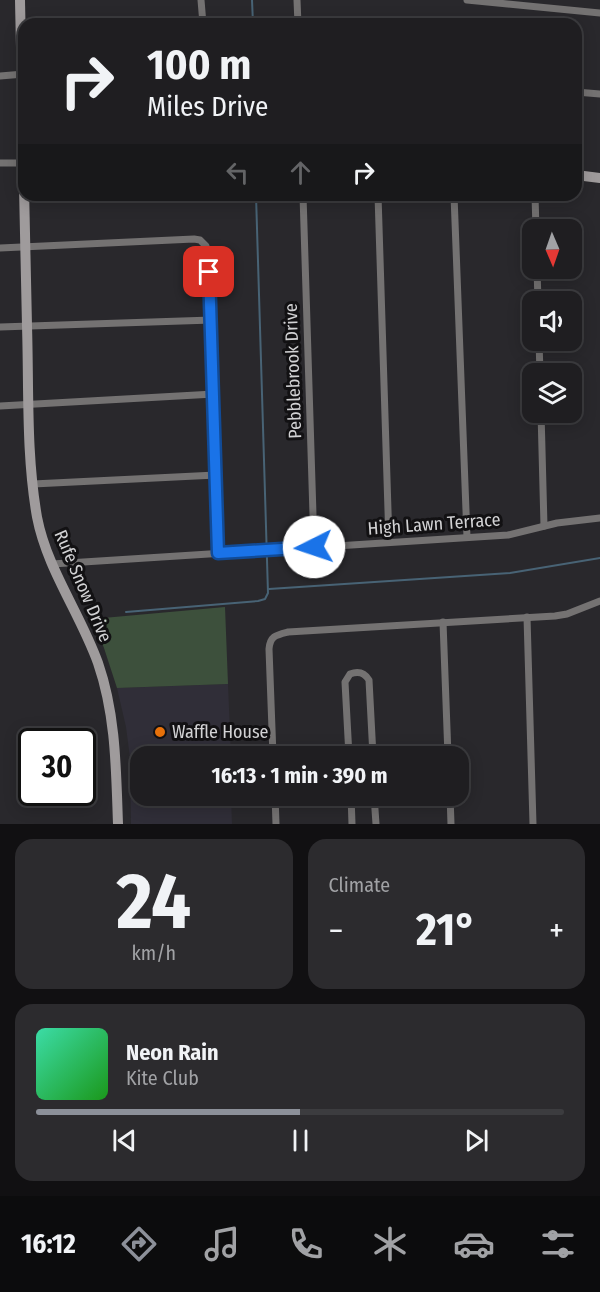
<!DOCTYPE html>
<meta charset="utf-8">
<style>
body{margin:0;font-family:"Fira Sans Condensed",sans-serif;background:#2c2b2e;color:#f1f3f6;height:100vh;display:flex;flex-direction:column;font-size:22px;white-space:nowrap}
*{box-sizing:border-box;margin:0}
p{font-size:20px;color:#a1a2a5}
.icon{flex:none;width:33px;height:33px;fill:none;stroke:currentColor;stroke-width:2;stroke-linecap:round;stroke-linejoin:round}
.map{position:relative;height:824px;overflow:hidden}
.side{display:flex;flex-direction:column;gap:15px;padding:15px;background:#111012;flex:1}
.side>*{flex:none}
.guide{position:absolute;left:18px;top:18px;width:564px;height:183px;border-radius:18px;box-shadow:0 3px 15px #0003,0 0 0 2px #3c3c3f;background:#1f1e21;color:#f1f3f6;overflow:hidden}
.needle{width:39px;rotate:178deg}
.controls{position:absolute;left:522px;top:219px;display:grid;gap:12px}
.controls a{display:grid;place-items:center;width:60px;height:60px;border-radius:12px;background:#1f1e21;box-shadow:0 3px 15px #0003,0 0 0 2px #3c3c3f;font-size:30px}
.speed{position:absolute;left:18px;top:728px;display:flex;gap:12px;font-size:30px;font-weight:700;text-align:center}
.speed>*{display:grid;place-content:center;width:78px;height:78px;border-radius:50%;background:#1f1e21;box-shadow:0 3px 15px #0003,0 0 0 2px #3c3c3f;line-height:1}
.speed .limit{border:3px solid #111;border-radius:9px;background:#fff;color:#111}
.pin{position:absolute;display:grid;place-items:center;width:51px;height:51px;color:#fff;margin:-26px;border-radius:12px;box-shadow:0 3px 9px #0006}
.me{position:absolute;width:66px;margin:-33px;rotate:266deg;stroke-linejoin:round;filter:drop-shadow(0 0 4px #0008)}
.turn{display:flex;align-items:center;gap:21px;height:126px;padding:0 30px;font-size:27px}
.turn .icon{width:78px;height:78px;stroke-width:2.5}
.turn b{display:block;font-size:42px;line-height:51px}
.lanes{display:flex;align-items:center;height:57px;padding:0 30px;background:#0003;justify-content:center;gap:30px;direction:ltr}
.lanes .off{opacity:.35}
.big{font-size:45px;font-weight:700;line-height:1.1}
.side .widget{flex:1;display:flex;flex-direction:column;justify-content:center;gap:9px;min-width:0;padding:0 21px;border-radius:18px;background:#2c2b2e}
.side .dial{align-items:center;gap:0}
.dial b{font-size:78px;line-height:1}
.song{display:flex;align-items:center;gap:18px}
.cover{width:72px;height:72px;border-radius:9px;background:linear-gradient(135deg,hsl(160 70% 55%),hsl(120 70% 35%))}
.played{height:6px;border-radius:3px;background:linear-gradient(90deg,#8c9099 50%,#3c3c3f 50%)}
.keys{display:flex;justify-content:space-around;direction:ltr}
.heat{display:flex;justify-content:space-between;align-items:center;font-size:33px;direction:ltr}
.side .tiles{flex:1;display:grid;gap:15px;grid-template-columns:1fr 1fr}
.widget:last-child{grid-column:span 2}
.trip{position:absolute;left:130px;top:746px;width:339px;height:60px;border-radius:18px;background:#1f1e21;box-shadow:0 3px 15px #0003,0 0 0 2px #3c3c3f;font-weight:700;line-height:60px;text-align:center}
.menu{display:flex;height:96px;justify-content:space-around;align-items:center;background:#0c0c0d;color:#a1a2a5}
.menu .icon{width:42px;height:42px}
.menu .on{color:#8c9099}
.menu b{font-size:27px;color:#f1f3f6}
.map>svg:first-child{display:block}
.built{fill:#302e38}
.green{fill:#3d503c}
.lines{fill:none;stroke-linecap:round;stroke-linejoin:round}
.stream{stroke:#486375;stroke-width:2}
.street{stroke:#747272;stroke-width:7}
.secondary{stroke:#9f9b9c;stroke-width:10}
.route-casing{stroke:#114b97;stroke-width:15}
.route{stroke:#1a73e8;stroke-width:10}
.food-dot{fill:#e8710a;stroke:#121113;stroke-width:2}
.labels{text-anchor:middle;stroke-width:6;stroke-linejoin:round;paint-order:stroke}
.street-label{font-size:18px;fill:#d2d2d4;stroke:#121113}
.poi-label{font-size:18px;fill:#d2d2d4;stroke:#121113;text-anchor:start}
</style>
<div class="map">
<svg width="600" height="824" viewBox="0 0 600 824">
<rect width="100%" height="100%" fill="#29282c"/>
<!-- built -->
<polygon class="built" points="228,684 231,756 141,756 141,795 231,795 232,824 131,824 130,758 126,727 117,688"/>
<!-- green -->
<polygon class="green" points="225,607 228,684 117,688 104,648 92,619"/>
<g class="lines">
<!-- stream -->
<g class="stream">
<polyline points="252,0 253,24"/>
<polyline points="269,589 510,573 600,558"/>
<polyline points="126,612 258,601 265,599 268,593 256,195"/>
</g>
<!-- street -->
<g class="street">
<polyline points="201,0 203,24"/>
<polyline points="297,0 298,24"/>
<polyline points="467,0 600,13"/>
<polyline points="0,76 24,74"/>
<polyline points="576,92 600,94"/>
<polyline points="0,163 23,163"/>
<polyline points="303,195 314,547"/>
<polyline points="378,195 389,542"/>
<polyline points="454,195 467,537"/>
<polyline points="535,195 536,230"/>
<polyline points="0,248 194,239 200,240 206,246 211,290 218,553"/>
<polyline points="537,268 538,302"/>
<polyline points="0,327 212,320"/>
<polyline points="539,340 540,374"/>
<polyline points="0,406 214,394"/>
<polyline points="541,412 544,526"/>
<polyline points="33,484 216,475"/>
<polyline points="52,564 508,535 557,523 600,518"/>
<polyline points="527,617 533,824"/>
<polyline points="443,622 448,756"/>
<path d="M273,756L269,649C270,636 276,635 288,632L555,616L567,614L600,601"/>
<path d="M349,756L345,682L350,674C358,671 364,672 369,680L373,756"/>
<polyline points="275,795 276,824"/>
<polyline points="351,795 352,824"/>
<polyline points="374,795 376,824"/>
<polyline points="450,795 451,824"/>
</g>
<!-- secondary -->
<g class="secondary">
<path d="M20,0C22,109 25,218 27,326C29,390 26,454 37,517C47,569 80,613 98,663C116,715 116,769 118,824"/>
<polyline points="576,175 600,178"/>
</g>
</g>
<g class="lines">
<!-- route casing -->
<g class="route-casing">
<polyline id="route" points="209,272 218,553 314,547"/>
</g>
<!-- route -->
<use href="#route" class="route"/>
</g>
<!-- markers -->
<circle class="food-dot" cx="160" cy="732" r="6"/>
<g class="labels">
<!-- street labels -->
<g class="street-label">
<text transform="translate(293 371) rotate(-92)" y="6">Pebblebrook Drive</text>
<text transform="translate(434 524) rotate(-4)" y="6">High Lawn Terrace</text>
<text transform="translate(83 586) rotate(67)" y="6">Rufe Snow Drive</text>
</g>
<!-- poi labels -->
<g class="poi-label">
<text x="172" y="738">Waffle House</text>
</g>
</g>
</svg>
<div class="controls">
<a><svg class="needle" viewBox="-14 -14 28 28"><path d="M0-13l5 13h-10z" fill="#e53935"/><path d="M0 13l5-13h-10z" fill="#a1a2a5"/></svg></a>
<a><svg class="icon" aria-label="sound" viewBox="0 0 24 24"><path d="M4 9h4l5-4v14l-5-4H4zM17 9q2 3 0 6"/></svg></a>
<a><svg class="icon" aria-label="layers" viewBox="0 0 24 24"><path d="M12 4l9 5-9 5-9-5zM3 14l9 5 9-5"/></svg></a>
</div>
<div class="speed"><div class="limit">30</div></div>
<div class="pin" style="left:209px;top:272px;background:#d93025"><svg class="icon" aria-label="arrive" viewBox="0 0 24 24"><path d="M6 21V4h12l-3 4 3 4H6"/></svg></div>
<svg class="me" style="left:314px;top:547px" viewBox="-20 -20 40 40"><circle r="19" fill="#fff"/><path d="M0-13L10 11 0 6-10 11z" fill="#1a73e8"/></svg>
<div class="trip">16:13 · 1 min · 390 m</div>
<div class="guide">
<div class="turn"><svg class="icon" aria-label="right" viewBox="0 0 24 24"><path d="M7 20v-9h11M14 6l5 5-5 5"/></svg><div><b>100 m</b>Miles Drive</div></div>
<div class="lanes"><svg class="icon off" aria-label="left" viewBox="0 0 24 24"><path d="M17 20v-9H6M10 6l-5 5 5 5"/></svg><svg class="icon off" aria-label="ahead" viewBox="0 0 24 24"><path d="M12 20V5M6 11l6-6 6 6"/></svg><svg class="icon" aria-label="right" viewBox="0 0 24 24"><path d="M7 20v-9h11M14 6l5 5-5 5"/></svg></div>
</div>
</div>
<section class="side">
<div class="tiles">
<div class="widget dial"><b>24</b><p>km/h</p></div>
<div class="widget"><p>Climate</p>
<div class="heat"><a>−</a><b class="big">21°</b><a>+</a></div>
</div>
<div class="widget">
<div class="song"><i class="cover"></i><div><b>Neon Rain</b><p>Kite Club</p></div></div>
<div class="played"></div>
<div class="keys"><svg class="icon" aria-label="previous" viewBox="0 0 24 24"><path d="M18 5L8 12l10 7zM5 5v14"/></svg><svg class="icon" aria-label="pause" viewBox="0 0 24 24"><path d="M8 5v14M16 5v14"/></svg><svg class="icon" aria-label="next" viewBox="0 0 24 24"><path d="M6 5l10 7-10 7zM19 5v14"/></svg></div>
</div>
</div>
</section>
<nav class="menu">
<b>16:12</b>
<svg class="icon on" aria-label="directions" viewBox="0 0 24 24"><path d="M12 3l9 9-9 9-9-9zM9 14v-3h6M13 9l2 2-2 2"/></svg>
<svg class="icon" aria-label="music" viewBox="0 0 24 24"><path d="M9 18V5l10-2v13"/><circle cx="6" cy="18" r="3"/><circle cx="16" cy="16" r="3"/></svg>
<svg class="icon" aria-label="phone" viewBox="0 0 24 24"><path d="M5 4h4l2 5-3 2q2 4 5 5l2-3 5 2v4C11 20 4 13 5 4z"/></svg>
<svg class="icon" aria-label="climate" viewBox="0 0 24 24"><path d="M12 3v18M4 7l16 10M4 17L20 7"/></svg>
<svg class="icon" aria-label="car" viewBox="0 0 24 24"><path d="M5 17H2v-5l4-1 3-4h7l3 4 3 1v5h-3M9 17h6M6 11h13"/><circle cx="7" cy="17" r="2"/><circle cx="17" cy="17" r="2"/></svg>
<svg class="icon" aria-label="filters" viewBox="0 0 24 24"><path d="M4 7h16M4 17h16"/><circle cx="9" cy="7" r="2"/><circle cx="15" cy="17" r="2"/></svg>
</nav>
